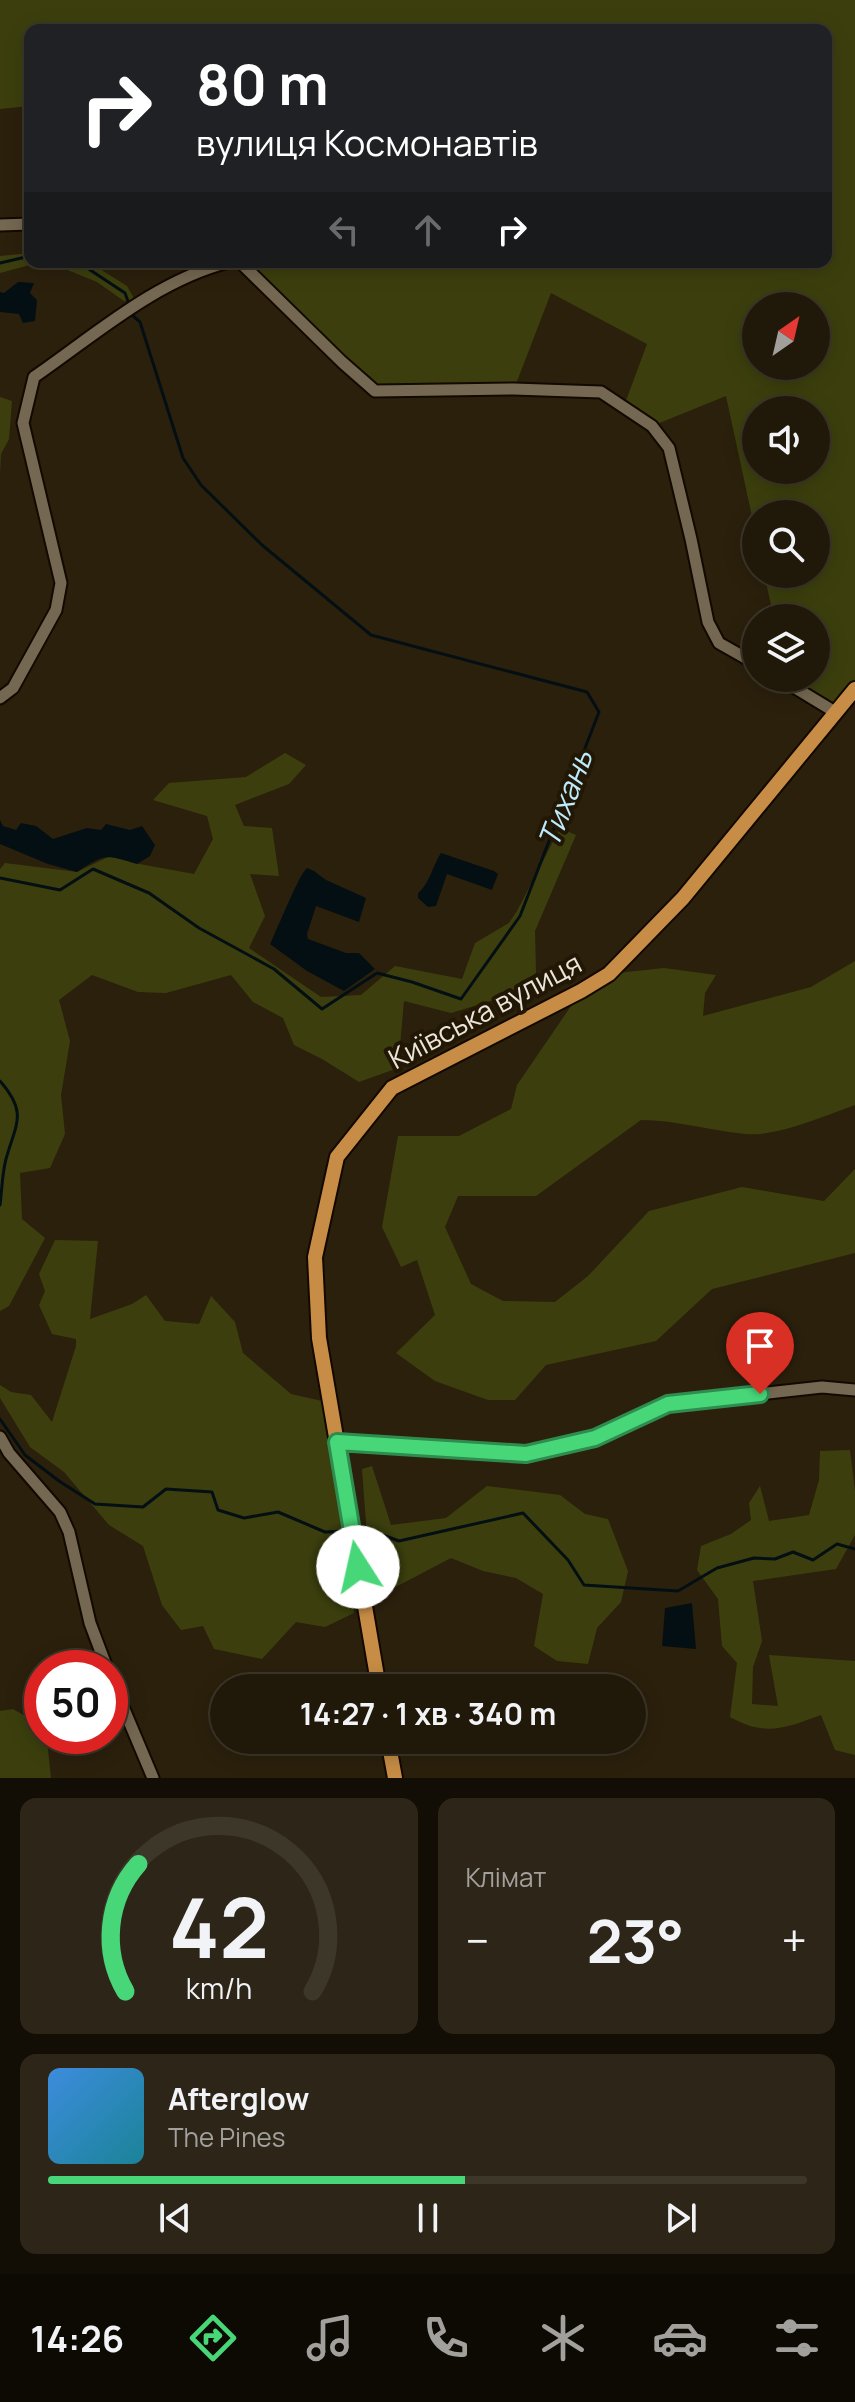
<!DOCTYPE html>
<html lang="uk">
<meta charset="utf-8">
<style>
body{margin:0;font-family:Manrope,sans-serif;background:#2d2517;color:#f1f3f6;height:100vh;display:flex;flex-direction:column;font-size:30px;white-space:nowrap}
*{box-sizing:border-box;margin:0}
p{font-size:26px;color:#a2a09c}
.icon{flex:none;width:44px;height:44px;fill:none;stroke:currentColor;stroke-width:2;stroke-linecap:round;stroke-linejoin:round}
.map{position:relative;height:1778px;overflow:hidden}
.sheet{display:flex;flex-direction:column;gap:20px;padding:20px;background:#120d05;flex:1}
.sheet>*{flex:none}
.banner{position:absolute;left:24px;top:24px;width:808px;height:244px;border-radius:16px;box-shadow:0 4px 20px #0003,0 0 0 2px #3d372a;background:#202124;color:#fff;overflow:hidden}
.needle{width:52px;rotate:34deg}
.tools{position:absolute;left:742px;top:292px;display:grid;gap:16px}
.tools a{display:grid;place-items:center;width:88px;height:88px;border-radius:50%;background:#201809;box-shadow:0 4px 20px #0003,0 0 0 2px #3d372a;font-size:40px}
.speed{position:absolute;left:24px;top:1650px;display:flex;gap:16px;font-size:40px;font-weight:700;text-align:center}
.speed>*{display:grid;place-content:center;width:104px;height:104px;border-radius:50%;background:#201809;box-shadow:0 4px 20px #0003,0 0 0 2px #3d372a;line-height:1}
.speed .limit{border:12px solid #d22;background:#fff;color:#111}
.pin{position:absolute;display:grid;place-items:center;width:68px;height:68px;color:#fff;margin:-82px -34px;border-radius:50% 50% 50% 0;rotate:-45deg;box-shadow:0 0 8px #0007}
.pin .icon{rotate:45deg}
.me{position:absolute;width:88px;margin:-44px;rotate:350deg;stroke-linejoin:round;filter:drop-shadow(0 0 6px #0008)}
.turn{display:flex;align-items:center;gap:28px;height:168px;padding:0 40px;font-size:36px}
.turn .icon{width:104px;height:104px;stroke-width:2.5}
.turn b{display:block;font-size:56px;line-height:68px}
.lanes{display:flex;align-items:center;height:76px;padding:0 40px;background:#0003;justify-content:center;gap:40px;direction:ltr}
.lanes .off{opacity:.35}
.big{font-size:60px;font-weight:700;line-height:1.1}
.sheet .tile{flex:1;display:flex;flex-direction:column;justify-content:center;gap:12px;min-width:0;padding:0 28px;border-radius:16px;background:#2d2517}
.sheet .dial{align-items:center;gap:0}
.dial svg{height:208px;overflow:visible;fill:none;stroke:#3d372a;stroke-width:7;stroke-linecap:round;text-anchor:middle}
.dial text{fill:#f1f3f6;stroke:none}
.song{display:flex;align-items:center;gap:24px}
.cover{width:96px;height:96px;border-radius:12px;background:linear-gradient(135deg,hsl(210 70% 55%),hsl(190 70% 35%))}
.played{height:8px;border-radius:4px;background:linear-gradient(90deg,#47d779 55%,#3d372a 55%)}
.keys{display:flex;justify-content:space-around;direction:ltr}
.heat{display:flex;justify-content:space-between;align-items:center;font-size:44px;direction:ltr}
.sheet .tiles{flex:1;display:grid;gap:20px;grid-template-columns:1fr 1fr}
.tile:last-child{grid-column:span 2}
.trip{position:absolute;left:210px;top:1674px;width:436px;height:80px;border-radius:40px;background:#201809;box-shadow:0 4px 20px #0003,0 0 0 2px #3d372a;font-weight:700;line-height:80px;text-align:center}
.menu{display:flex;height:128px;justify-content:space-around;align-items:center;background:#0d0a04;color:#a2a09c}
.menu .icon{width:56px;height:56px}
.menu .active{color:#47d779}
.menu b{font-size:36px;color:#f1f3f6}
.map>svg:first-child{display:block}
.green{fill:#3c3f0d;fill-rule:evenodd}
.water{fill:#040f14}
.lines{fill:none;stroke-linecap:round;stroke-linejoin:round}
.stream{stroke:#040f14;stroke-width:3}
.minor-casing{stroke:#130900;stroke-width:15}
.major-casing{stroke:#130900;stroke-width:18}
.minor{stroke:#756852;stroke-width:11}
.major{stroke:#c78d46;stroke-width:14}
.route-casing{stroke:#2e8c4f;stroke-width:20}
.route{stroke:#47d779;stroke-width:14}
.labels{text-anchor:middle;stroke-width:8;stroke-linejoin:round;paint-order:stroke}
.street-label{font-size:28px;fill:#ece5d9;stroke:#211704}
.water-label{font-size:30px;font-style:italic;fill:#bdebfd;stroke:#211704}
</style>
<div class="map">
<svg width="855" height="1778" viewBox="0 0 855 1778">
<rect width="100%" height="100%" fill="#2b200c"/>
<!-- green -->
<g class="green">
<path d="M0,0H855V689L835,712L779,678H816V618H765L772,609L764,574H816V514H756V535L726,396L652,426L624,406L647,344L551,293L514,389L375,391L240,262H826V30H174L172,27L169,30H30V106L0,109ZM756,306H816V366H756ZM756,410H816V470H756Z"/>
<polygon points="30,253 30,262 89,262 127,286 135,300 124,301 97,282 65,269 30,265 0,273 0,256"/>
<polygon points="0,397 12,401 9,439 1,454 0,475"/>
<polygon points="285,753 306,765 289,784 235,805 244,826 272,828 279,876 250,874 265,916 249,948 321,997 361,995 395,966 462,979 475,943 509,923 517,911 560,828 576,835 535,931 536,973 504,997 451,1013 404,1001 398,1068 359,1082 322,1059 294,1045 283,1018 253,1002 231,975 166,993 138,992 92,975 59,1000 70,1041 61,1095 65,1134 50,1168 20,1173 22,1219 45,1238 9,1306 0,1311 0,869 5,863 77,872 110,856 134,863 194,874 213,839 207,816 153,800 169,783 246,777"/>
<path d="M855,961V1105C827,1115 776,1137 746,1134C711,1131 677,1120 641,1120L536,1196H458L445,1227L471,1284L503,1301L555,1302L588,1276L649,1211L742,1187L824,1201L855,1169V1253L712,1289L656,1341L546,1365L515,1400H488L435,1381L396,1353L435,1315L417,1260L401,1267L382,1227L398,1136H459L511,1109L517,1085L582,990L609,974L664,968L716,975L705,993L703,1016L811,987Z"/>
<polygon points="55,1240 98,1241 90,1319 132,1304 146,1295 165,1321 199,1324 211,1296 235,1322 243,1353 291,1394 322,1401 342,1517 354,1613 325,1627 296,1622 262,1659 214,1649 203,1626 181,1630 162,1605 143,1546 109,1525 64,1472 30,1447 0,1398 0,1385 11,1392 31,1395 52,1422 76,1346 76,1339 52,1334 39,1305 45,1291 39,1274"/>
<path d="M850,1450L855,1491V1535L836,1569L753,1581L762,1641L753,1667L752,1704L778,1706L769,1655L855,1661V1755L835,1750L821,1715C785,1728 766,1737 730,1717L737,1663L722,1646L718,1599L697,1570L701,1546L731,1534L751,1520L749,1503L760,1486L769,1521L809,1515L819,1480L820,1451Z"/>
<polygon points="372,1466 391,1525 446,1518 487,1486 560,1495 585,1514 608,1519 628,1571 621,1602 597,1628 588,1664 557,1661 534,1646 543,1594 516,1578 483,1571 451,1558 386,1592 370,1576 362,1469"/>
<polygon points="13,1709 32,1720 42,1736 47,1740 51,1778 0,1778 0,1711"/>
</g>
<!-- water -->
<g class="water">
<polygon points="18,282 34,283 30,293 37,300 35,321 23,323 19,314 0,312 0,292 4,293"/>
<path d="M0,820L3,826L16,830L21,823L36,826L53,839L87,828L101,830L106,824L130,830L142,826L155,845L150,856L137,864C104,854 105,854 77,872L48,864L0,844Z"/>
<path d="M441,853L494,871L498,874L492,890L447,874L436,906L428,907L418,898V893C429,885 433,865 441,853Z"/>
<path d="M307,868L314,871L326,880L366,898L359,922L316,906L307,934L308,939L346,953H359L375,969L344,991L307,971L270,944C277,930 299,874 307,868Z"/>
<polygon points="692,1603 696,1649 662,1646 665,1608"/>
</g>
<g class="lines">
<!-- stream -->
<g class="stream">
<polyline points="78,262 125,293 129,304"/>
<polyline points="0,263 30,256"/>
<polyline points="0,878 60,890 93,869 149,893 199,928 274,969 322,1009 377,973 412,982 461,999 520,916 599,712 587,692 371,635 262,545 201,485 183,458 140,322 132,315"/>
<path d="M0,1081C28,1113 16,1123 6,1159C2,1174 2,1190 0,1205"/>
<polyline points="0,1419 25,1455 59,1481 95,1504 143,1507 166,1489 212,1492 218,1510 244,1518 278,1512 325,1532 347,1531"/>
<polyline points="358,1531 369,1530 399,1541 523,1513 568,1560 584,1585 678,1591 717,1568 754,1558 775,1559 793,1552 813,1560 837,1544 855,1549"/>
</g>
<!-- minor casing -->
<g class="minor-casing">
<g id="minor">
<polyline points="0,225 30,224"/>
<polyline points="240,262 342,362 375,391 514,389 601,392 652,426 669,448 691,539 708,622 719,643 756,664"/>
<polyline points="779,678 835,712"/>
<path d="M0,698L13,688L56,610L61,583L23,423L34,377C95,335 155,281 229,262"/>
<polyline points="0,1437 9,1453 60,1512 69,1532 90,1623 107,1668"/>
<polyline points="337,1442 526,1454 595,1438 668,1404 822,1387 855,1390"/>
<polyline points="110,1676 153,1778"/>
</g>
</g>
<!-- major casing -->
<g class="major-casing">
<g id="major">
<polyline points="379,1688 319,1338 315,1257 337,1157 392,1088 581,991 609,974 683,898 855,689"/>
<polyline points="388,1740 395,1778"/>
</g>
</g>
<!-- minor -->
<use href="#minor" class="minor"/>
<!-- major -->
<use href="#major" class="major"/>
</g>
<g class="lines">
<!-- route casing -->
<g class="route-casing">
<polyline id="route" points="358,1567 337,1442 526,1454 595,1438 668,1404 760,1394"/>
</g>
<!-- route -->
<use href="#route" class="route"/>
</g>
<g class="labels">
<!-- street labels -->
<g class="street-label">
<text transform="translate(485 1011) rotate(-28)" y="10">Київська вулиця</text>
</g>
<!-- water labels -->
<g class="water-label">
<text transform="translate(566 799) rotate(-69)" y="10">Тихань</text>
</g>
</g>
</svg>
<div class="tools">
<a><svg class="needle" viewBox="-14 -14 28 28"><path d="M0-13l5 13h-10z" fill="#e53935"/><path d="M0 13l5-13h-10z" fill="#a2a09c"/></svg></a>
<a><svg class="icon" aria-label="sound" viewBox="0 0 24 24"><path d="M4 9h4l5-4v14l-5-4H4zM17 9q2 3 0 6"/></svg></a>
<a><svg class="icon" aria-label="search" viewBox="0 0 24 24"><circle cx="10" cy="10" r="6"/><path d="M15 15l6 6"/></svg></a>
<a><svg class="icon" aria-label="layers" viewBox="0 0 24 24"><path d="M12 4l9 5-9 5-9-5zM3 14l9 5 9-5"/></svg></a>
</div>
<div class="speed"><div class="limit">50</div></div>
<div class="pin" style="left:760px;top:1394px;background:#d93025"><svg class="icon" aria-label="arrive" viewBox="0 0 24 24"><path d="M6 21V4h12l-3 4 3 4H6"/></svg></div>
<svg class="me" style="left:358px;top:1567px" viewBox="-20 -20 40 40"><circle r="19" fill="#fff"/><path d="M0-13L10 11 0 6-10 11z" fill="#47d779"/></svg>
<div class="trip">14:27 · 1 хв · 340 m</div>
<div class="banner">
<div class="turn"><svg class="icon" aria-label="right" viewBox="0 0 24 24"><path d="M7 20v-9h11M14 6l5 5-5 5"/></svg><div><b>80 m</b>вулиця Космонавтів</div></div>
<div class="lanes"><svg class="icon off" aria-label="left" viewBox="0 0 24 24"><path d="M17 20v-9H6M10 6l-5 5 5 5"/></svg><svg class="icon off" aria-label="ahead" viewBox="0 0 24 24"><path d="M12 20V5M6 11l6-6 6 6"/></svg><svg class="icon" aria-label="right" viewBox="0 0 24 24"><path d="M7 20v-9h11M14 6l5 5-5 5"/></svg></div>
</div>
</div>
<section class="sheet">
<div class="tiles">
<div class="tile dial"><svg viewBox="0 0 100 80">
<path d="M14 69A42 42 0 1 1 86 69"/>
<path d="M14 69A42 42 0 0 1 19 20" stroke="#47d779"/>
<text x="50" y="56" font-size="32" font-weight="700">42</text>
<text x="50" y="72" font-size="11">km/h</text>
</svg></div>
<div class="tile"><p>Клімат</p>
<div class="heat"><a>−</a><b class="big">23°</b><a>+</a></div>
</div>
<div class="tile">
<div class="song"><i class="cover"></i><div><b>Afterglow</b><p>The Pines</p></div></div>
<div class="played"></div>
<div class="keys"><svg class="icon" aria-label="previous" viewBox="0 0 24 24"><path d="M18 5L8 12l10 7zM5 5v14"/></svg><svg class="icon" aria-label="pause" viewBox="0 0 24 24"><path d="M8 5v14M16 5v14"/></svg><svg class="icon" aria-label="next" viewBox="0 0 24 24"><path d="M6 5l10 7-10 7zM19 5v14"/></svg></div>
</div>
</div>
</section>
<nav class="menu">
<b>14:26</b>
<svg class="icon active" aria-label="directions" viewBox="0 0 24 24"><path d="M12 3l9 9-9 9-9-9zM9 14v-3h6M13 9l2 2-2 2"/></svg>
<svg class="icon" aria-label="music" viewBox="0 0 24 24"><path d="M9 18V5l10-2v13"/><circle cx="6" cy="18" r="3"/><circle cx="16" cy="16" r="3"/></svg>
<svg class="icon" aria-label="phone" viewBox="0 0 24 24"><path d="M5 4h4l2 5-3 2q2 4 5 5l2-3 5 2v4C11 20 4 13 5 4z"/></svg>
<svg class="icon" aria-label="climate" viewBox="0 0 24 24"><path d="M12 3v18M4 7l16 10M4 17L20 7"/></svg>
<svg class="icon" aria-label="car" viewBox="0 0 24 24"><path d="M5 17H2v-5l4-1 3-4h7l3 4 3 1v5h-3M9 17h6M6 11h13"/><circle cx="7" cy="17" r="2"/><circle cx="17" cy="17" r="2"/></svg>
<svg class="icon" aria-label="filters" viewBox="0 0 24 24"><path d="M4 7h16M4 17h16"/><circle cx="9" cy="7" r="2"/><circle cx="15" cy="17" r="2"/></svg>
</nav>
